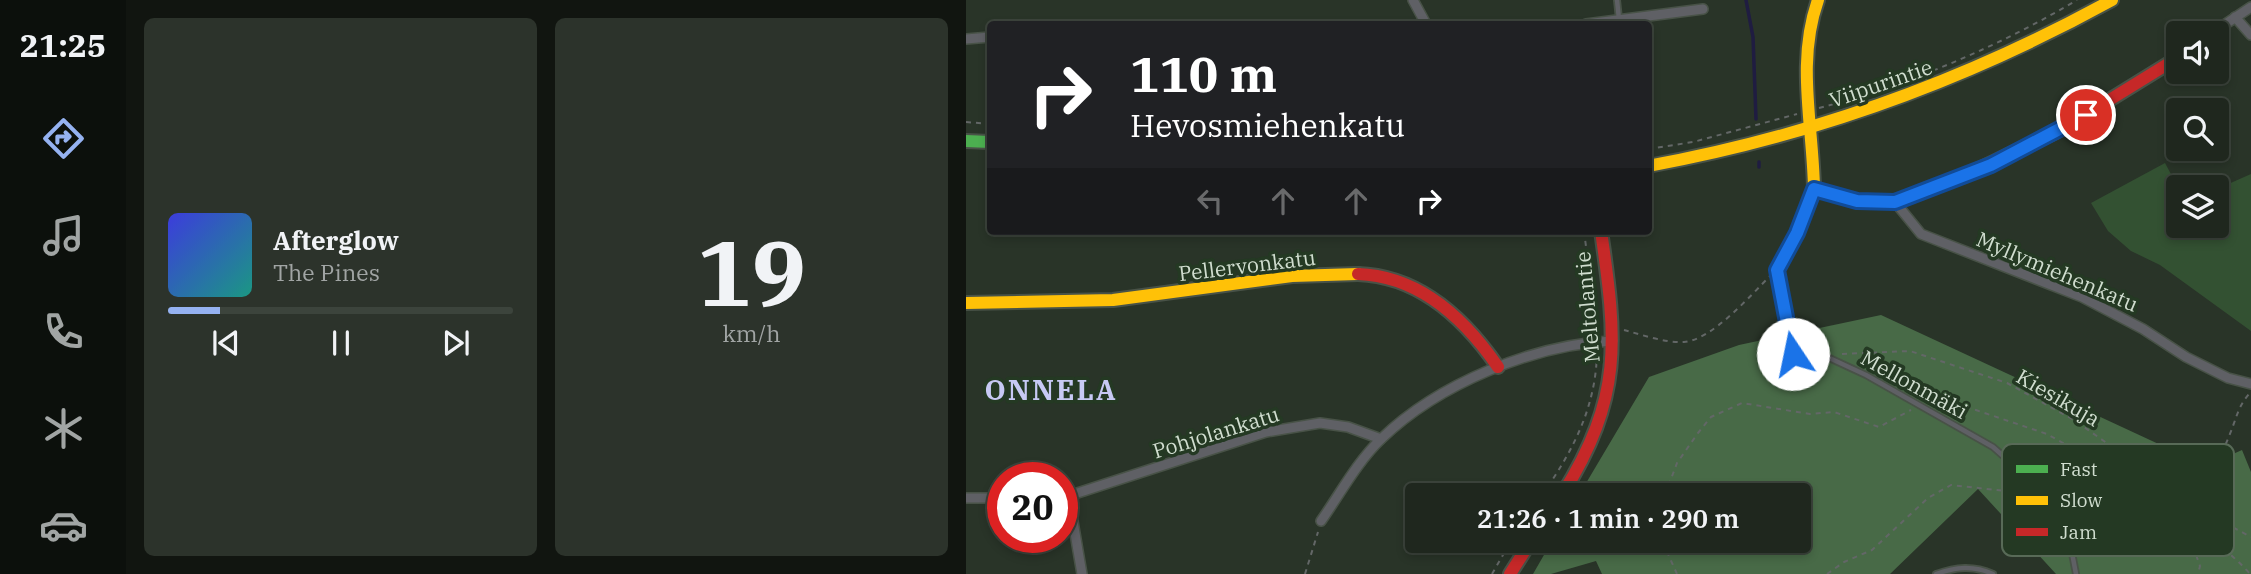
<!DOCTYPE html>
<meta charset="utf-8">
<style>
body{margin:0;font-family:"IBM Plex Serif",serif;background:#2c332b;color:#f1f3f6;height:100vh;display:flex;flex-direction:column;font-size:26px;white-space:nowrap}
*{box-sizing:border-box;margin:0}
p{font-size:23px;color:#a1a5a4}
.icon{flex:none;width:38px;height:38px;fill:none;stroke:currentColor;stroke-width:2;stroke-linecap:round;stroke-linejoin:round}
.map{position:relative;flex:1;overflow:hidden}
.sheet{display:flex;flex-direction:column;gap:18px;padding:18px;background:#111510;width:840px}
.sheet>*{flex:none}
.guide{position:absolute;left:21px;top:21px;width:665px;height:214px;border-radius:7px;box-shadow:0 4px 10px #0003,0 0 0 2px #3c443c;background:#202124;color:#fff;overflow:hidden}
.buttons{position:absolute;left:1200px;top:21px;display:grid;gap:14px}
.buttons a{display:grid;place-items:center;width:63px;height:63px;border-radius:7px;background:#1f271e;box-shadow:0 4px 10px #0003,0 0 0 2px #3c443c;font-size:35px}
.speed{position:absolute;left:21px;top:462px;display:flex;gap:14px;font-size:35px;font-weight:700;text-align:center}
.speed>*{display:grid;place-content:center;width:91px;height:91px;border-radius:50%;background:#1f271e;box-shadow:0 4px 10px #0003,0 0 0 2px #3c443c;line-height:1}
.speed .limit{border:10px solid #d22;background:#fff;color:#111}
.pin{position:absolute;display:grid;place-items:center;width:60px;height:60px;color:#fff;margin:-30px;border:4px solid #fff;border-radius:50%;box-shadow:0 2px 7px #0007}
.me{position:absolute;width:77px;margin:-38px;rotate:349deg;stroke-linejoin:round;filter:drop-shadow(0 0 5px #0008)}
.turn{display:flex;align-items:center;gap:24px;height:147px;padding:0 28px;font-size:32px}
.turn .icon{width:91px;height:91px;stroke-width:2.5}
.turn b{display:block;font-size:49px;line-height:60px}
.lanes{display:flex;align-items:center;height:66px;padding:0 28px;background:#0003;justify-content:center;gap:35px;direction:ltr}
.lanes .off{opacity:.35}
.sheet .tile{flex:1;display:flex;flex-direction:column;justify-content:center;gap:10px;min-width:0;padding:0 24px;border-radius:10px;background:#2c332b}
.sheet .dial{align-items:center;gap:0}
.dial b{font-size:91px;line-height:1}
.song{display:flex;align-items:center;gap:21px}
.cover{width:84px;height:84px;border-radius:10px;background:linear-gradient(135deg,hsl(240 70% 55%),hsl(170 70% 35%))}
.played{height:7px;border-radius:4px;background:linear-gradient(90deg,#95b2f1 15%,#3c443c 15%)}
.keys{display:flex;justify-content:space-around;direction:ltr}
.sheet .tiles{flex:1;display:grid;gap:18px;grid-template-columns:repeat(2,1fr)}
.trip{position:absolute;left:439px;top:483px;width:406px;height:70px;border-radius:7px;background:#1f271e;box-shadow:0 4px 10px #0003,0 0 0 2px #3c443c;font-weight:600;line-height:70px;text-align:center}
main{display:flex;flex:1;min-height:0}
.tab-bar{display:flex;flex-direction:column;width:126px;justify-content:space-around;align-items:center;background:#0c100c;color:#a1a5a4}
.tab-bar .icon{width:49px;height:49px}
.tab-bar .selected{color:#95b2f1}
.tab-bar b{font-size:32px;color:#f1f3f6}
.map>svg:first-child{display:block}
.green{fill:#335132}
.forest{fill:#486a47}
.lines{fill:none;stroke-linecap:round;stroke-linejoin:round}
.stream{stroke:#1f1c41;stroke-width:3.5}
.lane-casing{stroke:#485247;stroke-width:8}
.street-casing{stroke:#485247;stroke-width:12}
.fast-casing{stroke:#485247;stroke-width:16}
.slow-casing{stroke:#485247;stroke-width:16}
.jam-casing{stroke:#485247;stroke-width:16}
.path{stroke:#636767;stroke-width:2;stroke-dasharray:5 5;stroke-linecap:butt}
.lane{stroke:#5f6065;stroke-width:4.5}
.street{stroke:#5f6065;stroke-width:9}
.fast{stroke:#4caf50;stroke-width:12}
.slow{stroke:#ffc107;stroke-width:12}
.jam{stroke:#c62828;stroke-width:12}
.route-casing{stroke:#114b97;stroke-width:18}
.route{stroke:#1a73e8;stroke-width:12}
.labels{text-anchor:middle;stroke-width:7;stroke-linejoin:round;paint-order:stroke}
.street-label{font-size:21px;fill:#d0ddcf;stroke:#243923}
.district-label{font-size:28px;font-weight:bold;letter-spacing:2px;fill:#c7c9f4;stroke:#243923}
.key{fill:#243923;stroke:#586a57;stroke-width:2}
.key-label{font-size:19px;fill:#d0ddcf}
</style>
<main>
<nav class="tab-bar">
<b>21:25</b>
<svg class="icon selected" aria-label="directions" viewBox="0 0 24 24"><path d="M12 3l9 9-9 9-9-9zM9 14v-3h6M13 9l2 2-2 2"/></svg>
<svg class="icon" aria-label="music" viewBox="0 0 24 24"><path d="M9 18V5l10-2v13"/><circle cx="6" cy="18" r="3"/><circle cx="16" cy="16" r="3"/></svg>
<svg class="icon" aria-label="phone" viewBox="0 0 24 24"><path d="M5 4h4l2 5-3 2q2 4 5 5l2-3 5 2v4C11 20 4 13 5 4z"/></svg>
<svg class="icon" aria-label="climate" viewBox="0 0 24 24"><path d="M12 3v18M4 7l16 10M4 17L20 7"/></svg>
<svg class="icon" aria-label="car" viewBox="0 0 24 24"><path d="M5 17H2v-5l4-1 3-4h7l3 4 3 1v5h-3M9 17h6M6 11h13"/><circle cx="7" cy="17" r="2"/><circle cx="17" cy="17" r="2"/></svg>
</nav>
<section class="sheet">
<div class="tiles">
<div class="tile">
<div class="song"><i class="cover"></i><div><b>Afterglow</b><p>The Pines</p></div></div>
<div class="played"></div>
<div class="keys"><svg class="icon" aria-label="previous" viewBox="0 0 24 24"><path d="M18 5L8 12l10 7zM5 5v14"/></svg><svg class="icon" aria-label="pause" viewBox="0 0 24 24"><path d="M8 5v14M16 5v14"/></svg><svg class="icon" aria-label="next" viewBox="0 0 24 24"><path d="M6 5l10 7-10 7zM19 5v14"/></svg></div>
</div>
<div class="tile dial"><b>19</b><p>km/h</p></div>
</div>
</section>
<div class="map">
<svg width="1285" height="574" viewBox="0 0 1285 574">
<rect width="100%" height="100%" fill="#293428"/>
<!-- green -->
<polygon class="green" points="1199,163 1213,189 1213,226 1251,226 1251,189 1285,174 1285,331 1194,265 1165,251 1142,231 1125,203"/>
<!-- forest -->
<polygon class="forest" points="915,315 1240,466 1276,450 1285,472 1285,574 1090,574 1012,489 924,574 636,574 630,561 585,574 567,574 586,541 833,541 833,495 613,495 683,377 773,345"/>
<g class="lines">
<!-- stream -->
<g class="stream">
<polyline points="780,0 787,37 790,119"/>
<polyline points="793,162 793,167"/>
</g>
<!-- lane casing -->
<g class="lane-casing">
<g id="lane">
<polyline points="651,0 653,19"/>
<polyline points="848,190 831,233 811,269 827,354 859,356 900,375 1027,447 1080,494 1106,553 1110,574"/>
<path d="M970,574C990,567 1007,565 1027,574"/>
</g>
</g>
<!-- street casing -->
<g class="street-casing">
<g id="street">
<polyline points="447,0 460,24"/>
<polyline points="1269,17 1285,35"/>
<polyline points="620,24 737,9"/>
<polyline points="1246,33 1285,7"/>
<polyline points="0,39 24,37"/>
<polyline points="929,202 955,234 1116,297 1177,329 1220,357 1262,378 1285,384"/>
<polyline points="0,498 37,498"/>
<polyline points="96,498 300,432 354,423 382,427 415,439"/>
<polyline points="103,498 116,574"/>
<path d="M355,521C374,494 391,462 415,439C472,384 568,344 647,341"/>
</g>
</g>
<!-- fast casing -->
<g class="fast-casing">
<polyline id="fast" points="0,141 24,142"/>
</g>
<!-- slow casing -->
<g class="slow-casing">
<g id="slow">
<path d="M852,0C830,62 847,125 848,189L891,201L929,202L1007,172"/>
<path d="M682,166C847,136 999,81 1146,0"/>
<polyline points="0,303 147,300 326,276 392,274"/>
</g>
</g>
<!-- jam casing -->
<g class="jam-casing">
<g id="jam">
<polyline points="1007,172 1098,128 1213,57"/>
<path d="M392,274C453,276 499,319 532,367"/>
<path d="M596,495C657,397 651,341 635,231"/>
<polyline points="544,574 565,541"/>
</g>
</g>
<!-- path -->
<g class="path">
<path d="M853,108C942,85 1032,47 1111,0"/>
<polyline points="0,122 24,124"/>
<polyline points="682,149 727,142 831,114"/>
<polyline points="618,231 631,332"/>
<path d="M658,330C677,335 699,343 718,342C746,340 785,295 805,275"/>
<polyline points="876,354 944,351 1041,383 1108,420 1152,451 1185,483 1285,537"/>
<polyline points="962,401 971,397 1081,434 1125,459 1172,503"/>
<path d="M1090,493C1156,489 1241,524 1284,574"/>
<path d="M576,495C607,451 630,407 631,352"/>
<polyline points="699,495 711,463 732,433 745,417 776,403 844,414 868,412 913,427 945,410"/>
<path d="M1215,522C1234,502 1257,453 1267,426C1272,412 1274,404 1284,393"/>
<polyline points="1220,527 1234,566 1232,574"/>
<polyline points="703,541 702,554 711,574"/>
<polyline points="339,574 352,532"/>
<polyline points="526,574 545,541"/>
<polyline points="861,574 878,562 906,550 962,498 985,485 1067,494"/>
</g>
<!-- lane -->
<use href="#lane" class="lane"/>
<!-- street -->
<use href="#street" class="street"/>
<!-- fast -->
<use href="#fast" class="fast"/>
<!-- slow -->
<use href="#slow" class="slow"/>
<!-- jam -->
<use href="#jam" class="jam"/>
</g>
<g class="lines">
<!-- route casing -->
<g class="route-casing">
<polyline id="route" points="827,354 811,270 831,233 848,189 891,201 929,202 1025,165 1120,115"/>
</g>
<!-- route -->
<use href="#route" class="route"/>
</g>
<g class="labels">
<!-- street labels -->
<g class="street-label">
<text transform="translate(915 84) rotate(-19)" y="7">Viipurintie</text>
<text transform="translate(281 266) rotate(-7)" y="7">Pellervonkatu</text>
<text transform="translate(1091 272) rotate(23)" y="7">Myllymiehenkatu</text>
<text transform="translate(622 307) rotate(-95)" y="7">Meltolantie</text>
<text transform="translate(948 385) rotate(29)" y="7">Mellonmäki</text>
<text transform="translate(1092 398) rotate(30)" y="7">Kiesikuja</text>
<text transform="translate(250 433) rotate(-17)" y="7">Pohjolankatu</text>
</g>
<!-- district labels -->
<g class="district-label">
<text x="85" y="400">ONNELA</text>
</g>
</g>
<!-- legend -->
<rect x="1036" y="444" width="232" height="112" rx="10" class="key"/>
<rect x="1050" y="465" width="32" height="8" fill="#4caf50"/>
<rect x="1050" y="496" width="32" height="9" fill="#ffc107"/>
<rect x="1050" y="528" width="32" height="8" fill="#c62828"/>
<g class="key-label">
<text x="1094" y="476">Fast</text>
<text x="1094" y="507">Slow</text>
<text x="1094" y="539">Jam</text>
</g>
</svg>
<div class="buttons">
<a><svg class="icon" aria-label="sound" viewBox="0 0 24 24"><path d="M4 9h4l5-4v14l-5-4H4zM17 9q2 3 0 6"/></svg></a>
<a><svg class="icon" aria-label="search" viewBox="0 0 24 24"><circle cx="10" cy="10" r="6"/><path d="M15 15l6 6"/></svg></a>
<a><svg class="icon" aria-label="layers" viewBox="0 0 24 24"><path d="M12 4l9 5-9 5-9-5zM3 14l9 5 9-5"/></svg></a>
</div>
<div class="speed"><div class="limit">20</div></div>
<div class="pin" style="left:1120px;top:115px;background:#d93025"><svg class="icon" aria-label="arrive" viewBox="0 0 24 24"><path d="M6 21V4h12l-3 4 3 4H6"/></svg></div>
<svg class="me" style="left:827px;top:354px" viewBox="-20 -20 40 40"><circle r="19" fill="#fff"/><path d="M0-13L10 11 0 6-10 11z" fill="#1a73e8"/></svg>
<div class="trip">21:26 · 1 min · 290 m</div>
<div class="guide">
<div class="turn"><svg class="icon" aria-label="right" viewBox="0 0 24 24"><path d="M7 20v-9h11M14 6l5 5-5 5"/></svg><div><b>110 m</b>Hevosmiehenkatu</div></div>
<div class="lanes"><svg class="icon off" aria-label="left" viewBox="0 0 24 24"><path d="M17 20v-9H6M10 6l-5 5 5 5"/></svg><svg class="icon off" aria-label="ahead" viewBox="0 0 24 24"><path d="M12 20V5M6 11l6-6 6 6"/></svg><svg class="icon off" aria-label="ahead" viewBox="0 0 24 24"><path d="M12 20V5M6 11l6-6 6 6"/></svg><svg class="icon" aria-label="right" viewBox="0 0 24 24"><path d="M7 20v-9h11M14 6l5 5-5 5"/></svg></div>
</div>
</div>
</main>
